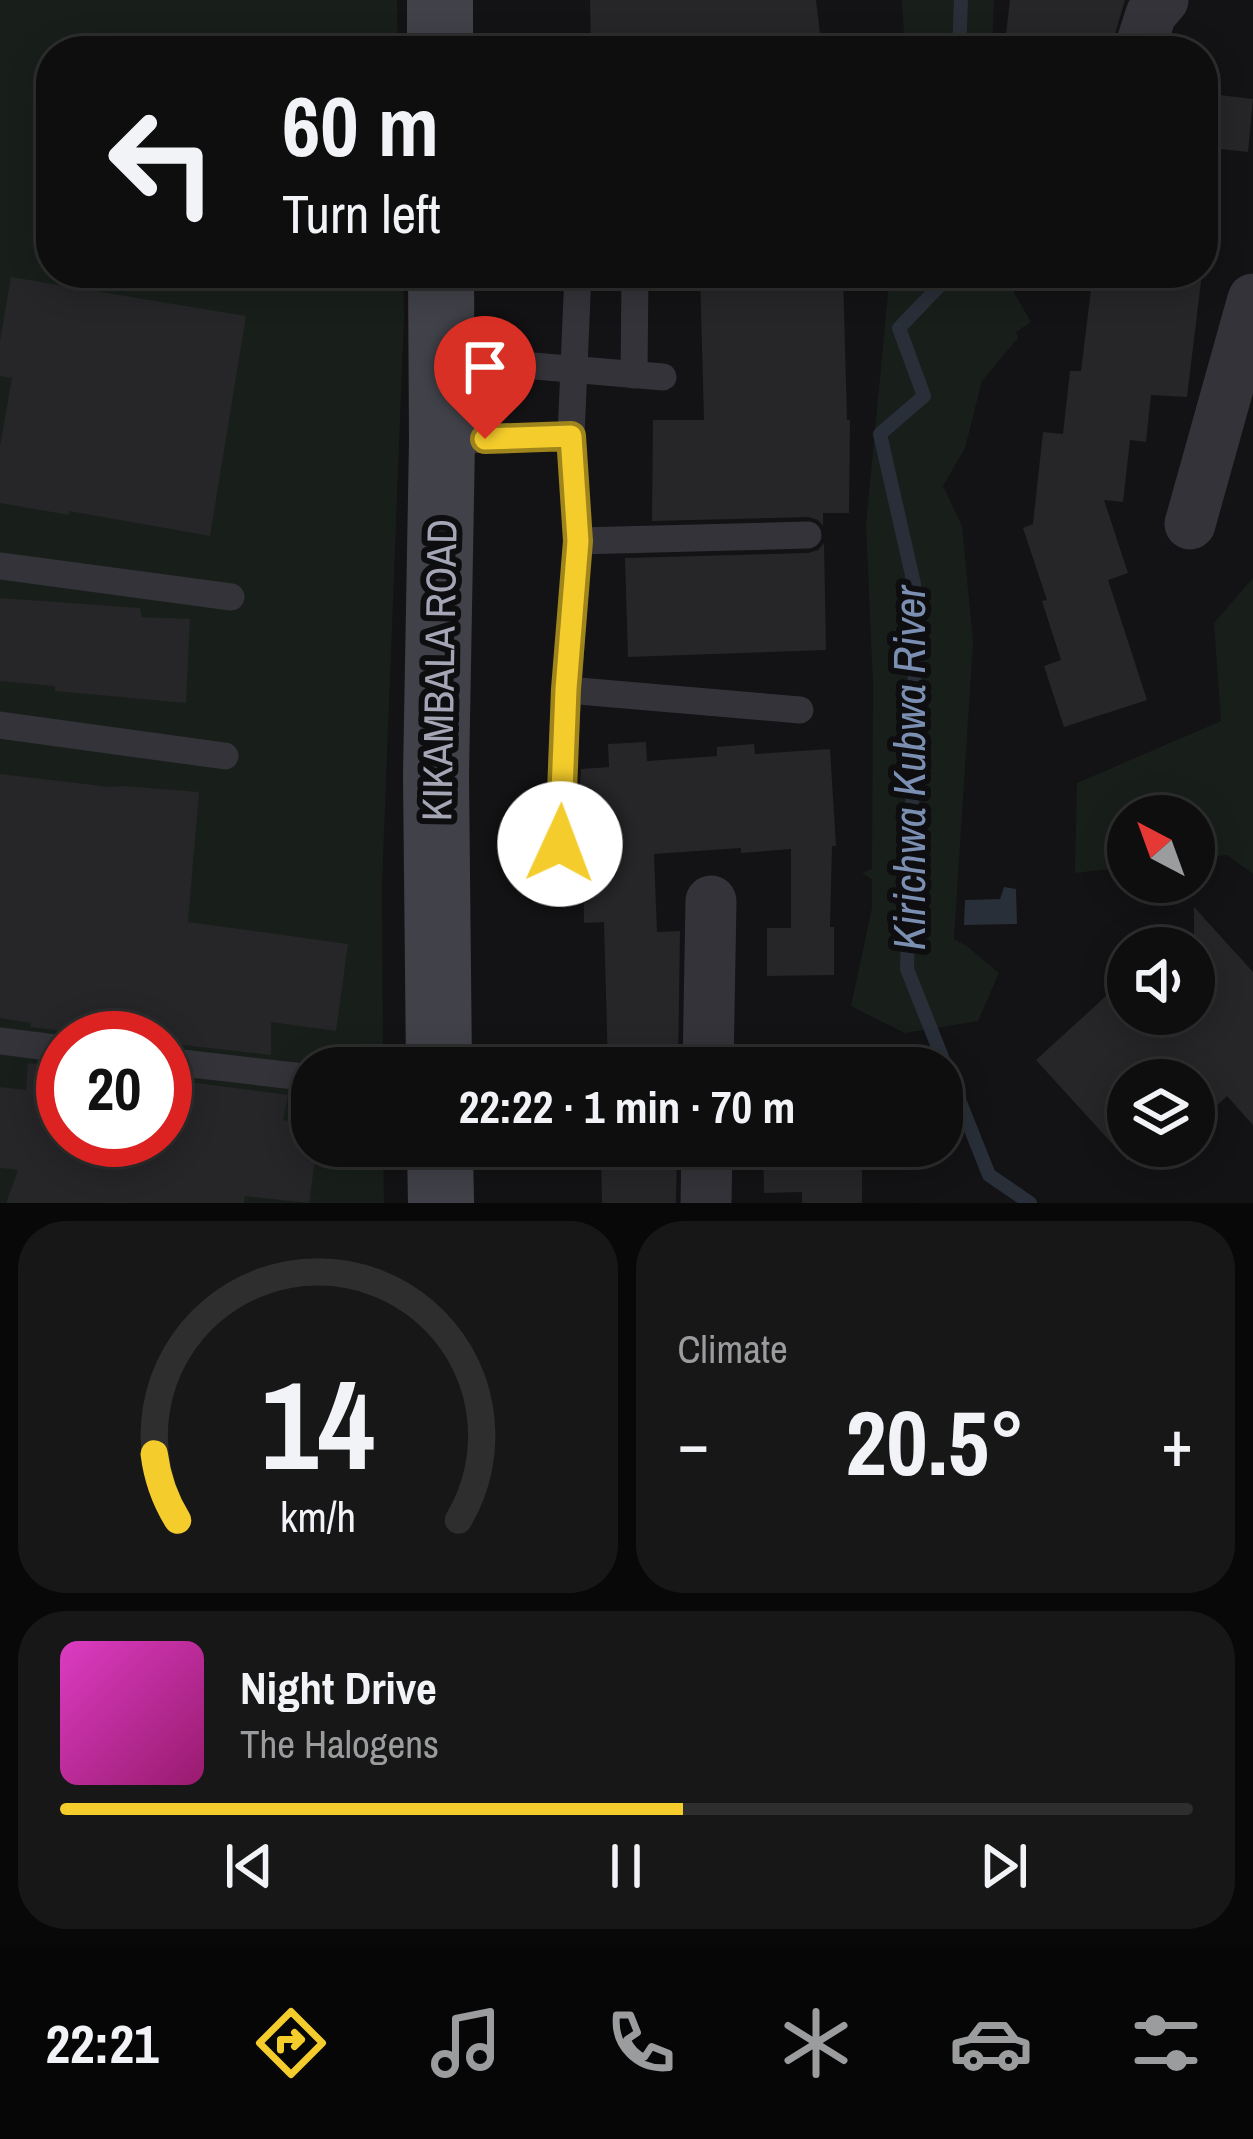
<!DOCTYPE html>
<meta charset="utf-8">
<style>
body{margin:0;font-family:"Archivo Narrow",sans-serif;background:#171718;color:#f1f3f6;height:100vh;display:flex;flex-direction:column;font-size:45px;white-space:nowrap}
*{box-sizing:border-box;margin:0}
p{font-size:39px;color:#9b9c9e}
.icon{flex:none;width:66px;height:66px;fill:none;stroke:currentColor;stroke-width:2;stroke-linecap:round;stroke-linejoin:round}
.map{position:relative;height:1203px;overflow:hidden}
.drawer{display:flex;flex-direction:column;gap:18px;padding:18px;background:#080808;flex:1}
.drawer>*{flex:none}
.banner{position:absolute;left:36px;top:36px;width:1182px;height:252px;border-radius:48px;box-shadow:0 6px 30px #0003,0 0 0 3px #2e2e2f;background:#0e0e0f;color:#f1f3f6;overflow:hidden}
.needle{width:78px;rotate:319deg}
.controls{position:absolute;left:1107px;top:795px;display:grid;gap:24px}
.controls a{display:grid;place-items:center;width:108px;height:108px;border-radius:50%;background:#0e0e0f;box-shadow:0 6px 30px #0003,0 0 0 3px #2e2e2f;font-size:60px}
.speed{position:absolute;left:36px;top:1011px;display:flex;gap:24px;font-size:60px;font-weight:700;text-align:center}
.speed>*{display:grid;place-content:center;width:156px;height:156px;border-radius:50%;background:#0e0e0f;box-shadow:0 6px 30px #0003,0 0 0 3px #2e2e2f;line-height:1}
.speed .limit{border:18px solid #d22;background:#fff;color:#111}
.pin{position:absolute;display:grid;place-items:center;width:102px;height:102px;color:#fff;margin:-123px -51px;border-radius:50% 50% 50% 0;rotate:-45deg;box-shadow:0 0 12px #0007}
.pin .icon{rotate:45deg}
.me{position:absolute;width:132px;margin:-66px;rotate:2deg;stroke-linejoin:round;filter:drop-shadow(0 0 9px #0008)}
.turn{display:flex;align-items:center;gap:42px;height:252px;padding:0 48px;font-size:54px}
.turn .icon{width:156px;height:156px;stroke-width:2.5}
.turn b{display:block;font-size:84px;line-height:102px}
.big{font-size:90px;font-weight:800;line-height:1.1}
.drawer .widget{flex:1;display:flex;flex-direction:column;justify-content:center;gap:18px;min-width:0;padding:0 42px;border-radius:48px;background:#171718}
.drawer .dial{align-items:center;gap:0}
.dial svg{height:312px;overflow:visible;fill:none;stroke:#2e2e2f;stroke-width:7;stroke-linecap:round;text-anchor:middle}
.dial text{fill:#f1f3f6;stroke:none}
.song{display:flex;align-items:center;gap:36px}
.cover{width:144px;height:144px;border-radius:18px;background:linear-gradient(135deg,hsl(310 70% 55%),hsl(320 70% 35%))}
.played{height:12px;border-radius:6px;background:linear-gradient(90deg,#f4cc2b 55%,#2e2e2f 55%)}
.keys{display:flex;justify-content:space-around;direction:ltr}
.heat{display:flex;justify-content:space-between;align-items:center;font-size:66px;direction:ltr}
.drawer .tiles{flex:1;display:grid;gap:18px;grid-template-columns:1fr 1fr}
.widget:last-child{grid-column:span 2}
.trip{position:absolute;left:291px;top:1047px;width:672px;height:120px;border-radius:48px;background:#0e0e0f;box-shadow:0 6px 30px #0003,0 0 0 3px #2e2e2f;font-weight:800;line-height:120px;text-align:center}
.dock{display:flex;height:192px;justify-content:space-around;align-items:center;background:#060606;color:#9b9c9e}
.dock .icon{width:84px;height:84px}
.dock .active{color:#f4cc2b}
.dock b{font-size:54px;color:#f1f3f6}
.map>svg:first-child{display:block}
.green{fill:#181f1a;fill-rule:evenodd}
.water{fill:#292f38}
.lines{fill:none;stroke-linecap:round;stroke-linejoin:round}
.stream{stroke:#292f38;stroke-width:14}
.building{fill:#262528}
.lane{stroke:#333339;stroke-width:27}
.street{stroke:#333339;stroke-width:51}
.secondary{stroke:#414249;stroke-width:66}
.route-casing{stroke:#9f851c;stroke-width:30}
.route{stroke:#f4cc2b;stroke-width:21}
.labels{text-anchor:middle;stroke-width:12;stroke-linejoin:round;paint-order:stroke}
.street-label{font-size:42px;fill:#a4a6b5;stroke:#0e0d0f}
.water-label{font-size:45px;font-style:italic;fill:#7a8fb1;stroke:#0e0d0f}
</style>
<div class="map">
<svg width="1253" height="1203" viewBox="0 0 1253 1203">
<rect width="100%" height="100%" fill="#131214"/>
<!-- green -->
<g class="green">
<path d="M0,0H397L398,51H51V273H403L404,315L382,885L383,1068H312V1146H383L384,1203H0ZM63,1038H165V1140H63Z"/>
<polygon points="902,0 994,0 992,51 905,51"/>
<polygon points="890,273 1003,273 1031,322 1016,332 1018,338 982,381 965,448 943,486 962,526 973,642 954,939 967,946 999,973 978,1021 905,1033 851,1006 872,908 872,879 862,873 872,869 873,682 866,525"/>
<polygon points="1253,578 1253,874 1227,855 1194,859 1194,816 1128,816 1128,867 1075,873 1077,783 1221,721 1214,623"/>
</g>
<!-- water -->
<polygon class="water" points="1004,887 1016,889 1017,924 964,925 965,900 1000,899"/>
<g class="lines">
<!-- stream -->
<g class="stream">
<polyline points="959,51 961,0"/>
<polyline points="952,273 899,328 924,396 880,434 914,584 915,714 907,969 989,1175 1030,1203"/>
</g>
</g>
<!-- building -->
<g class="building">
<polygon points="590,0 816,0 822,51 591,51"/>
<polygon points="1010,0 1125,0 1110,51 1004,51"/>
<polygon points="1203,93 1253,99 1248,152 1203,147"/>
<polygon points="700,273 843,273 847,420 850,420 849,513 823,513 823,526 818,520 808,517 652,521 653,420 704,420"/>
<polygon points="1093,273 1202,273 1187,397 1151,395 1146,442 1130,440 1123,502 1104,500 1128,573 1108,580 1147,700 1064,727 1044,666 1061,660 1042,601 1047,600 1023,528 1033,524 1043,432 1063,434 1070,371 1081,371"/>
<polygon points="11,277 246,316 210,536 69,511 69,515 0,503 0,446 12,378 0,376 0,341"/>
<polygon points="824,543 826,650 628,657 625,558 808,553 818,550"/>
<polygon points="0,598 140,608 142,617 190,619 186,703 55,691 55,686 0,681"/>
<polygon points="646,742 647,761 717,756 717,747 754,744 755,754 830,749 836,846 832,846 830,927 834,927 834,975 767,976 767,928 791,928 791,849 741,853 741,848 654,854 657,932 680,931 678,1068 608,1068 604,922 584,923 583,859 579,859 577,837 581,769 609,767 608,744"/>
<polygon points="0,774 110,787 123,786 199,792 188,922 348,944 336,1031 271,1022 271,1055 165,1043 165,1038 144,1038 63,1027 63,1031 30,1027 31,1023 0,1018"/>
<polygon points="1194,907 1253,972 1253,1125 1227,1096 1194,1127 1194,1080 1128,1080 1128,1161 1036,1060 1128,976 1128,1014 1194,1014"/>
<polygon points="28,1063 63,1067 63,1140 165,1140 165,1079 288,1095 283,1120 312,1124 312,1146 317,1146 309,1203 245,1196 244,1203 6,1203 18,1170 0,1168 0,1087 26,1090"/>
<polygon points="601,1146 677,1146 676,1203 602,1203"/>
<polygon points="763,1146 862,1146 862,1203 802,1203 802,1192 764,1193"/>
</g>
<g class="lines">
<!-- lane -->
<g class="lane">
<polyline points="441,358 663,377"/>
<polyline points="634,375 635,273"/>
<polyline points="442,441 571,436"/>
<polyline points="577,541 808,535"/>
<polyline points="0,566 231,597"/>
<polyline points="567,690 800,710"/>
<polyline points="0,725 225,756"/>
<polyline points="559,844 577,541 571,436 578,273"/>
<polyline points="0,1041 63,1049"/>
<polyline points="165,1061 312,1078"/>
</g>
<!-- street -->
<g class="street">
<polyline points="1139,51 1151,14 1163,0"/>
<polyline points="1190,524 1253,299"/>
<polyline points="708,1068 711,901"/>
<polyline points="706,1203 707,1146"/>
</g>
<!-- secondary -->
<g class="secondary">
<polyline points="440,0 440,51"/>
<polyline points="439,1068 436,776 442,441 441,273"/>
<polyline points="440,1146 441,1203"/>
</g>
</g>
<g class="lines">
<!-- route casing -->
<g class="route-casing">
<polyline id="route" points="485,439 571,436 578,541 566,689 560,844"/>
</g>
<!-- route -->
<use href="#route" class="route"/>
</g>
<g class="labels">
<!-- street labels -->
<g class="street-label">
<text transform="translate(439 670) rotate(-89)" y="15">KIKAMBALA ROAD</text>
</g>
<!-- water labels -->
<g class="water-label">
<text transform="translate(909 768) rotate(-90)" y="16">Kirichwa Kubwa River</text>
</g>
</g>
</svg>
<div class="controls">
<a><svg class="needle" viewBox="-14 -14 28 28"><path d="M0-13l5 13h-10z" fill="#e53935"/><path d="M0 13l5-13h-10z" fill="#9b9c9e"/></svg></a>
<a><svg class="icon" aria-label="sound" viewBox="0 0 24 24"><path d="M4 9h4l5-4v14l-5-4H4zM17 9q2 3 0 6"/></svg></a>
<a><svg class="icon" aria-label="layers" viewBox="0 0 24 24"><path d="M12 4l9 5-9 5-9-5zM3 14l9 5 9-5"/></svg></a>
</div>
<div class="speed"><div class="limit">20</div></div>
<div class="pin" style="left:485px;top:439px;background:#d93025"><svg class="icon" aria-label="arrive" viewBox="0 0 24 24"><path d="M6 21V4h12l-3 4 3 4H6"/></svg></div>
<svg class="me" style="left:560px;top:844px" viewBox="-20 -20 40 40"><circle r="19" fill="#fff"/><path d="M0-13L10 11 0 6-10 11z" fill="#f4cc2b"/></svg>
<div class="trip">22:22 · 1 min · 70 m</div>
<div class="banner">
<div class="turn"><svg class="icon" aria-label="left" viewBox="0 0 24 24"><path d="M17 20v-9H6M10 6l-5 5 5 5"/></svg><div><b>60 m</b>Turn left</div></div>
</div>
</div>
<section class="drawer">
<div class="tiles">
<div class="widget dial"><svg viewBox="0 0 100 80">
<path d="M14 69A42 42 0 1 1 86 69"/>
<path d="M14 69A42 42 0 0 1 8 52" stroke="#f4cc2b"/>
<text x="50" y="56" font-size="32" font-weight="700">14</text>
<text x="50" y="72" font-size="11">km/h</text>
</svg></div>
<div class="widget"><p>Climate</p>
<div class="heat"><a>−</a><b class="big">20.5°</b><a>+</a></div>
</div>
<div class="widget">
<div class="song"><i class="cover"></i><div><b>Night Drive</b><p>The Halogens</p></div></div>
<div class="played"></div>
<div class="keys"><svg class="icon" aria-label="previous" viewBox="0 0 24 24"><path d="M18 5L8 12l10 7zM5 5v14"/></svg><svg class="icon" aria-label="pause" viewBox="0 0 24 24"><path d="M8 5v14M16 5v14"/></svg><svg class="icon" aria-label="next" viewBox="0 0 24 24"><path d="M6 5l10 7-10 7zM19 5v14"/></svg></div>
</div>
</div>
</section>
<nav class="dock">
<b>22:21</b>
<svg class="icon active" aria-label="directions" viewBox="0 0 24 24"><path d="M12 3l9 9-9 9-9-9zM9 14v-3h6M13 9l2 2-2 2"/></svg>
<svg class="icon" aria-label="music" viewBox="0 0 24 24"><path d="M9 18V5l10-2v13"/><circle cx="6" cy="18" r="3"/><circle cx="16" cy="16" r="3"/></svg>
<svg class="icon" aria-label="phone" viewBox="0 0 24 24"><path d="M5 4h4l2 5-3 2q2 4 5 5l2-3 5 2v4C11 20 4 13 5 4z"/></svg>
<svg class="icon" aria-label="climate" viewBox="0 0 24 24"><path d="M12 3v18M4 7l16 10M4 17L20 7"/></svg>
<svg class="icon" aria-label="car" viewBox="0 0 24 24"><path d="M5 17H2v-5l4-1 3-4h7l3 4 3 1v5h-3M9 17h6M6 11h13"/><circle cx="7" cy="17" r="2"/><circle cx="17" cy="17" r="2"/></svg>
<svg class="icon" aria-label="filters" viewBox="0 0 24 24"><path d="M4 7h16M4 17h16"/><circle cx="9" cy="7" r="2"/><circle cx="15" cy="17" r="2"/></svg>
</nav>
